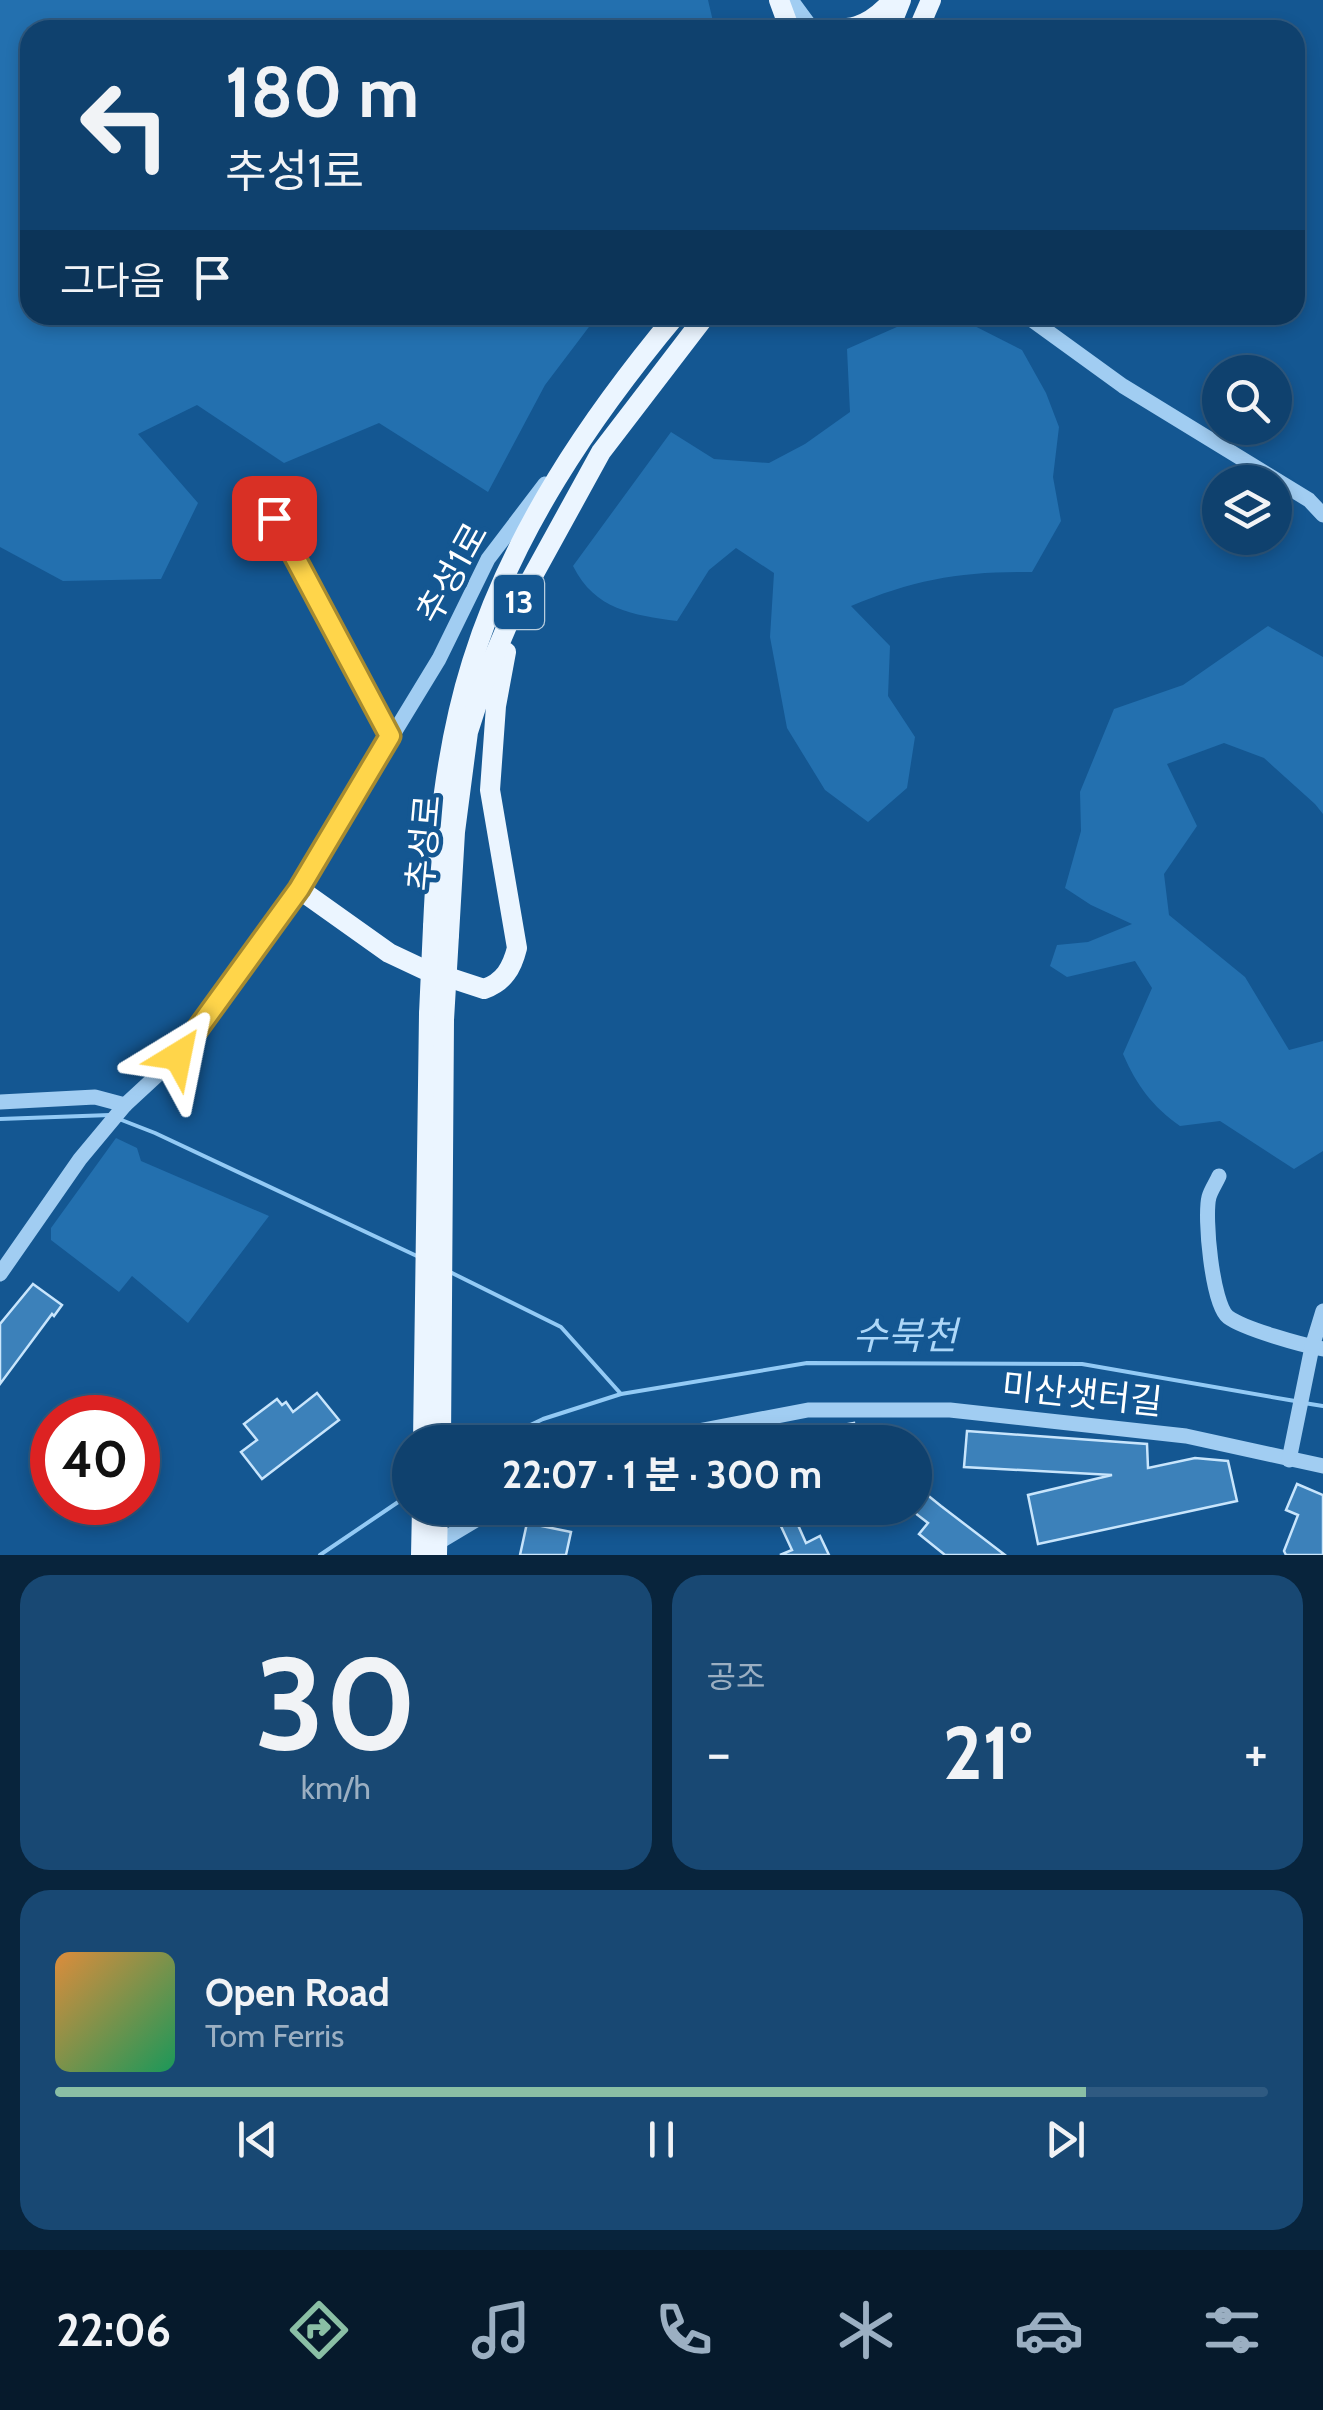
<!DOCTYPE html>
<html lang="ko">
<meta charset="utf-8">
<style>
body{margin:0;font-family:Cabin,"Noto Sans KR",sans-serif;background:#184873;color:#f1f3f6;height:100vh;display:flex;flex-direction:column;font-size:38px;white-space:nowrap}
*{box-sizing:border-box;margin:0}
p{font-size:32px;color:#9bafc2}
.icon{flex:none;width:55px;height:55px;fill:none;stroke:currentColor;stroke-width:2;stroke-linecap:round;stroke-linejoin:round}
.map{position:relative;height:1555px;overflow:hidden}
.side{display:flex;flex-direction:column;gap:20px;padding:20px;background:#08243c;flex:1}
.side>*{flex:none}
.banner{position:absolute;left:20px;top:20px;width:1285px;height:305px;border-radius:30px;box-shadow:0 5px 15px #0003,0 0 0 2px #2f5a81;background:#0f416e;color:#f1f3f6;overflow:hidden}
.tools{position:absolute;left:1202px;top:355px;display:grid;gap:20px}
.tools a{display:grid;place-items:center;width:90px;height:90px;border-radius:50%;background:#0f416e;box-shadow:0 5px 15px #0003,0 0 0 2px #2f5a81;font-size:50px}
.speed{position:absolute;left:30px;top:1395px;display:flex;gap:20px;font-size:50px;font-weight:700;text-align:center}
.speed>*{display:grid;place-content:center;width:130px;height:130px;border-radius:50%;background:#0f416e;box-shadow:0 5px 15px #0003,0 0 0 2px #2f5a81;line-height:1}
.speed .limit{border:15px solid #d22;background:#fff;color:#111}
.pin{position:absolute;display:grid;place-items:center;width:85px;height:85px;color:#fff;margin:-42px;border-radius:20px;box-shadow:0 5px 15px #0006}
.me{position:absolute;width:110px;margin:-55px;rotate:35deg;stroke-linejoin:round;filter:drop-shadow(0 0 8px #0008)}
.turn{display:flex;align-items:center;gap:35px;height:210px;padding:0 40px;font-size:45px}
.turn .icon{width:130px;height:130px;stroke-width:2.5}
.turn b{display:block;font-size:70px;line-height:85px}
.then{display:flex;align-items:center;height:95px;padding:0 40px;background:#0003;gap:20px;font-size:38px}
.big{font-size:75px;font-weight:700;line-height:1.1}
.side .tile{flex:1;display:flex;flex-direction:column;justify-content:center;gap:15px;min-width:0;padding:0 35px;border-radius:30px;background:#184873}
.side .dial{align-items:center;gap:0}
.dial b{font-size:130px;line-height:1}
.song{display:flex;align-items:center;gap:30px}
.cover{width:120px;height:120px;border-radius:15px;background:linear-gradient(135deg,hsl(30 70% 55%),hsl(150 70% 35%))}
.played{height:10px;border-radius:5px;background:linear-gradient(90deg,#8abfa5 85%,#2f5a81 85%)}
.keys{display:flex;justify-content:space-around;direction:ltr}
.heat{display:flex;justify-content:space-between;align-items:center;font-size:55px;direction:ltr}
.side .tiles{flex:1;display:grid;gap:20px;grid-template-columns:1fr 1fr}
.tile:last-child{grid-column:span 2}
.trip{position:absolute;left:392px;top:1425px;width:540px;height:100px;border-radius:50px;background:#0f416e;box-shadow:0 5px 15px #0003,0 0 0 2px #2f5a81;font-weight:700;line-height:100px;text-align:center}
.dock{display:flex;height:160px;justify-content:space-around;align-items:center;background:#061a2c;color:#9bafc2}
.dock .icon{width:70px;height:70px}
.dock .current{color:#8abfa5}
.dock b{font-size:45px;color:#f1f3f6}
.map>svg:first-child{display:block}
.green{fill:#2370af}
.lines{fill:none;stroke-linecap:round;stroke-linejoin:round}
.stream{stroke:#93caf5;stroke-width:4}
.building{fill:#3c81ba;stroke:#c8e5fc;stroke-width:2.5}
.minor{stroke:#a1cdf2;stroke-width:15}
.major{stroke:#ebf5ff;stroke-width:20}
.major-bridge{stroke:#ebf5ff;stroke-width:20}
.route-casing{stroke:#a68a30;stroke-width:25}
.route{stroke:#ffd54a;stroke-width:18}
.labels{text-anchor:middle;stroke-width:9;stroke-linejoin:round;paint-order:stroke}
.shield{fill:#145792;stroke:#b8cdde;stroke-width:2.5}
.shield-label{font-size:32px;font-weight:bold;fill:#fff}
.street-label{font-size:35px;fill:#fff;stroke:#145792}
.water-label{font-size:38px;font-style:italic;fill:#add7f8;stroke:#145792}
</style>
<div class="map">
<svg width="1323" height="1555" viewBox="0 0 1323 1555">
<rect width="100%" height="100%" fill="#145792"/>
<!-- green -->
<g class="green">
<polygon points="0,0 708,0 715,30 30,30 30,315 598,315 545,385 488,492 379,423 284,463 197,405 138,434 198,503 161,579 63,581 0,547"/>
<path d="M924,315H953L1022,350L1046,393L1059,427L1053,477L1061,521L1032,572C963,571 915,579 851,606L890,646L888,696L915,737L907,788L868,822L825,790L787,728L770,637L774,573L736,548L709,570L677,621C633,615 595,610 573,566L671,432L714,459L769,463L805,444L850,412L847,349Z"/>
<path d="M1268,626L1323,657V814L1315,804L1264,758L1224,743L1167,764L1197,826L1164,874L1169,915L1245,977L1289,1050L1323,1041V1151L1294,1169L1220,1121L1180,1126C1152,1106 1137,1086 1123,1054L1152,988L1135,961L1067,977L1050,966L1057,945L1088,942L1132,924L1091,905L1065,888L1081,831L1080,792L1114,709L1183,685Z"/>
<polygon points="116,1138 137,1148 141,1161 269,1216 188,1323 132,1276 119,1292 51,1240 51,1228"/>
</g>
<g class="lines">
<!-- stream -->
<g class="stream">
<polyline points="0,1119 110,1115"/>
<polyline points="119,1119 155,1133 419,1257"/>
<polyline points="450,1272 561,1327 621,1394"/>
<polyline points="1304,1403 1323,1406"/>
<polyline points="495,1442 543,1419 621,1394 807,1363 1082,1364 1295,1401"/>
<polyline points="320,1555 410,1494"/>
</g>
</g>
<!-- building -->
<g class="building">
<polygon points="33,1284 62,1305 54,1316 52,1314 0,1384 0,1324"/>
<polygon points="317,1393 339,1420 262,1479 241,1452 257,1440 244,1424 277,1399 282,1405 286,1402 293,1412"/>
<polygon points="854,1423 857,1441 807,1442 805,1432"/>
<polygon points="967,1431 1147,1444 1148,1468 1195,1458 1228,1461 1237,1501 1038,1544 1028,1495 1112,1475 964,1467"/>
<polygon points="1297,1484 1323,1495 1323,1555 1286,1555 1284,1551 1298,1515 1286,1510"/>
<polygon points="915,1485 941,1506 1005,1555 945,1555 919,1534 928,1523 915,1513"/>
<polygon points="794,1516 806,1543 820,1536 829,1555 780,1555 792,1550 779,1522"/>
<polygon points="527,1523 571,1532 566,1555 520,1555"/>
</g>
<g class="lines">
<!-- minor -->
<g class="minor">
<polyline points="791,0 813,30"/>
<polyline points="1025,315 1123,386 1309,500 1323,515"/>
<polyline points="274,518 390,736"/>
<polyline points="0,1102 95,1097 125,1105"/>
<path d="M1219,1176C1216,1183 1211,1190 1209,1197C1204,1216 1212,1304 1228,1317C1244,1329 1302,1345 1323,1349"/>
<polyline points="0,1274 80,1159 125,1105 178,1056 299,889 439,659 488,559 545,484"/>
<polyline points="655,1442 677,1435 808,1410 950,1410 1186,1436 1323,1466"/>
<polyline points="1289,1460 1312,1347 1323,1311"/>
<polyline points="434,1545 496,1508"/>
</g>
<!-- major -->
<g class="major">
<polyline points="779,0 790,30"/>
<path d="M812,28C850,30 866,30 893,0"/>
<polyline points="889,30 901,0"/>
<polyline points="918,30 931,0"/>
<path d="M299,889L389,953L423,969L484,989C504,982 512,968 517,948L490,790L496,706L506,652"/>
<path d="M433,927C437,838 445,748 472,662C512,533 590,418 676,315"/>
<polyline points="449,935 455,832 468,732 487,673 513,612 601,452 706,315"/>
<polyline points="423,1442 429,1014"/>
<polyline points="441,1442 444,1020"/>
</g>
<!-- major-bridge -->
<g class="major-bridge">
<polyline points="429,1014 433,927"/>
<polyline points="444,1020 449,935"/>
<polyline points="421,1555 422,1508"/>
<polyline points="437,1555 438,1508"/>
</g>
</g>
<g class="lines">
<!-- route casing -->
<g class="route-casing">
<polyline id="route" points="178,1056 299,889 390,736 274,518"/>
</g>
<!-- route -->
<use href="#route" class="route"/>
</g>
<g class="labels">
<!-- shield labels -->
<rect class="shield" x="494" y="575" width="50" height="54" rx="8"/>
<g class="shield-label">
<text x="519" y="613">13</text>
</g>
<!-- street labels -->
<g class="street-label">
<text transform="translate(452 573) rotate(-61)" y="12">추성1로</text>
<text transform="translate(424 843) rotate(-85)" y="12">추성로</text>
<text transform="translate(1082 1394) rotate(6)" y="12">미산샛터길</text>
</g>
<!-- water labels -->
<g class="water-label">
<text x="905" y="1349">수북천</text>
</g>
</g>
</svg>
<div class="tools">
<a><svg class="icon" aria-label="search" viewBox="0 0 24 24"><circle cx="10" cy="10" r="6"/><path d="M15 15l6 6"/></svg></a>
<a><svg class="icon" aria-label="layers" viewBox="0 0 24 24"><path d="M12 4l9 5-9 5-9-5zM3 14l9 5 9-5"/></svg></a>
</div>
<div class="speed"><div class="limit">40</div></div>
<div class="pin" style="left:274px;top:518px;background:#d93025"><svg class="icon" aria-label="arrive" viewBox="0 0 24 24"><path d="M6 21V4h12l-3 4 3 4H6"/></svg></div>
<svg class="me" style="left:178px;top:1056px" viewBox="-20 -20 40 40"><path d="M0-17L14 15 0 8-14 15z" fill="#ffd54a" stroke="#fff" stroke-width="4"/></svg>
<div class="trip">22:07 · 1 분 · 300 m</div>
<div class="banner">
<div class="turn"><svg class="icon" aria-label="left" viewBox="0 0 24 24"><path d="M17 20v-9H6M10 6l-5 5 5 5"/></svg><div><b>180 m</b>추성1로</div></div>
<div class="then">그다음<svg class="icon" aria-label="arrive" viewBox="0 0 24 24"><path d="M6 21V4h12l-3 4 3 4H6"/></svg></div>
</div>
</div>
<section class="side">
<div class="tiles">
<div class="tile dial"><b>30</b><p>km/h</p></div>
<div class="tile"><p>공조</p>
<div class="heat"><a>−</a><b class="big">21°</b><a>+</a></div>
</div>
<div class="tile">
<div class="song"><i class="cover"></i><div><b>Open Road</b><p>Tom Ferris</p></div></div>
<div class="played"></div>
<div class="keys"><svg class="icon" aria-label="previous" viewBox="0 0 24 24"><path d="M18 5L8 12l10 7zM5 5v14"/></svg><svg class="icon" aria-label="pause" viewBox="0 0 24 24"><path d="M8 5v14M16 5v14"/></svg><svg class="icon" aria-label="next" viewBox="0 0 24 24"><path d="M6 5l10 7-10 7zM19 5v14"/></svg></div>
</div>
</div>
</section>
<nav class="dock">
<b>22:06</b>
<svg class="icon current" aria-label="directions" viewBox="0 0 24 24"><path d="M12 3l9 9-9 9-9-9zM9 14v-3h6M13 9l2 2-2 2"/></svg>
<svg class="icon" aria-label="music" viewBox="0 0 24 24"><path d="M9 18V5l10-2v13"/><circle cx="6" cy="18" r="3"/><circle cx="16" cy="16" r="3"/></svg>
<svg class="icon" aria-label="phone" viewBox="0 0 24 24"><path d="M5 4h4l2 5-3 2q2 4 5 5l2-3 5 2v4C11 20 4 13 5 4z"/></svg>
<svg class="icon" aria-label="climate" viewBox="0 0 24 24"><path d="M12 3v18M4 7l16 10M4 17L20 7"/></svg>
<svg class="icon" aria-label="car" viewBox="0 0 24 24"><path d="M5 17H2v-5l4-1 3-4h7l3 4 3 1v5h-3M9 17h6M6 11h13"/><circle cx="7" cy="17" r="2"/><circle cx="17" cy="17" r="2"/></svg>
<svg class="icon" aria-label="filters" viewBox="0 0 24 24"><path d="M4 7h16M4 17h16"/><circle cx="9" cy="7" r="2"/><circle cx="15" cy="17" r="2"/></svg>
</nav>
